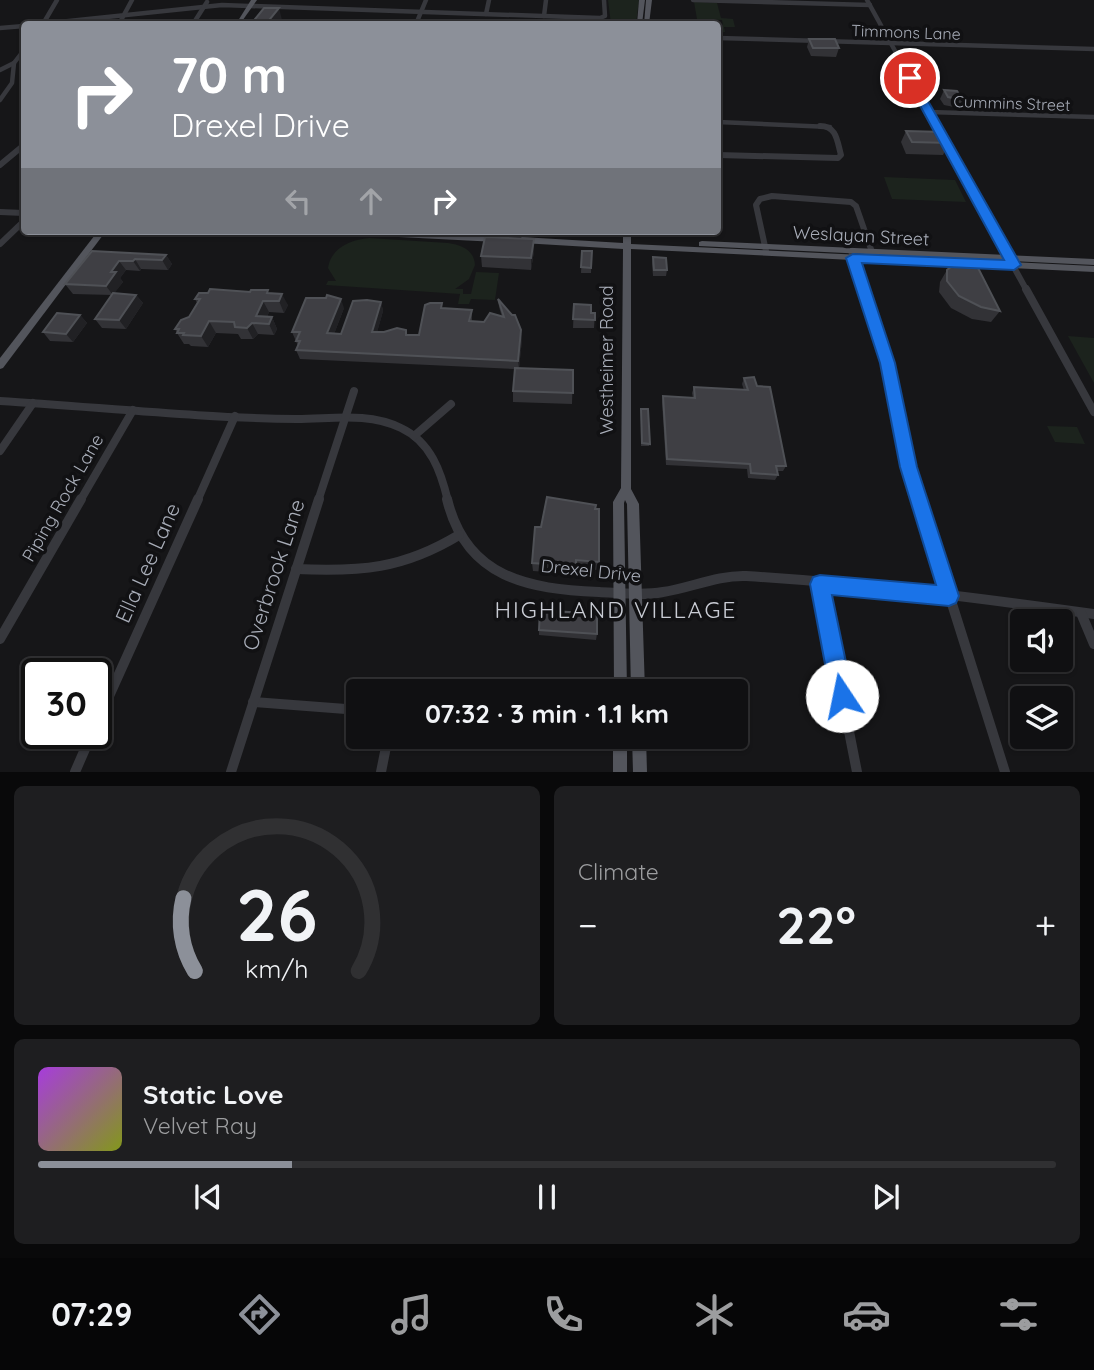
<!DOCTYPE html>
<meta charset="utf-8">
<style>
body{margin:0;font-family:Quicksand,sans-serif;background:#1e1e20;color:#f1f3f6;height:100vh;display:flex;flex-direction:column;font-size:26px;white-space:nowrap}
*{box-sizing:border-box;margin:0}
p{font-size:23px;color:#9c9d9f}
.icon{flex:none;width:38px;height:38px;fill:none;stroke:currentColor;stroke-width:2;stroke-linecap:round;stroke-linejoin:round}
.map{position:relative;height:772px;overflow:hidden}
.drawer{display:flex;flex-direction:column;gap:14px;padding:14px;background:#09090a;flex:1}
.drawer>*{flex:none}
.hud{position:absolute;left:21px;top:21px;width:700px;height:214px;border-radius:7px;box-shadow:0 2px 5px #0004,0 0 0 2px #303032;background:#8c9099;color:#fff;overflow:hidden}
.fabs{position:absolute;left:1010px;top:609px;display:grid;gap:14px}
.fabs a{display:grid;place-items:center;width:63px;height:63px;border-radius:7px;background:#101012;box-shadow:0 2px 5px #0004,0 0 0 2px #303032;font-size:35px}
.speed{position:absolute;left:21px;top:658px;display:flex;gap:14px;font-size:35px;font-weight:700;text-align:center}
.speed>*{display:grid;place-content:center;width:91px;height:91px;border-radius:50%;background:#101012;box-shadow:0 2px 5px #0004,0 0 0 2px #303032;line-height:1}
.speed .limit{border:4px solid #111;border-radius:10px;background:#fff;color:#111}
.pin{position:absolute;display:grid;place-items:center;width:60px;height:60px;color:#fff;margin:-30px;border:4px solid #fff;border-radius:50%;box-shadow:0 2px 7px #0007}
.me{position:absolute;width:77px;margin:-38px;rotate:349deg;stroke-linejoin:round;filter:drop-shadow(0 0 5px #0008)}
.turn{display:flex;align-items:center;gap:24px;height:147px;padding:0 35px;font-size:32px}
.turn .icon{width:91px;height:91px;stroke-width:2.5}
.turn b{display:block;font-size:49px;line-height:60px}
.lanes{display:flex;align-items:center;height:66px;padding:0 35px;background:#0003;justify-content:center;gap:35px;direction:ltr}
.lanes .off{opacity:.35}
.big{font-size:52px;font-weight:700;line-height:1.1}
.drawer .widget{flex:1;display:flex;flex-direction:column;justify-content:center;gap:10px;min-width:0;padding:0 24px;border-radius:10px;background:#1e1e20}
.drawer .dial{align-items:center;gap:0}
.dial svg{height:182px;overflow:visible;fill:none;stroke:#303032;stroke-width:7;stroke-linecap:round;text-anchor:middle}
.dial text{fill:#f1f3f6;stroke:none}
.song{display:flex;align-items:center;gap:21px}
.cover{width:84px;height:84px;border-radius:10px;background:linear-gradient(135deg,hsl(280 70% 55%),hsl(70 70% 35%))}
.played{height:7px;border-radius:4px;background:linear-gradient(90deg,#8c9099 25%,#303032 25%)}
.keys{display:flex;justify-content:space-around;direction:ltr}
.heat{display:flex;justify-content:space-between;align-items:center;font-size:38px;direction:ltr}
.drawer .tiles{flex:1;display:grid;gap:14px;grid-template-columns:1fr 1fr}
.widget:last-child{grid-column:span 2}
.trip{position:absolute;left:346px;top:679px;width:402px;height:70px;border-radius:7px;background:#101012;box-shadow:0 2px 5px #0004,0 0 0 2px #303032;font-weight:700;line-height:70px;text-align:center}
.tab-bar{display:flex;height:112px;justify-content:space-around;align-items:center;background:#060607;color:#9c9d9f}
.tab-bar .icon{width:49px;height:49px}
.tab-bar .on{color:#8c9099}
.tab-bar b{font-size:32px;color:#f1f3f6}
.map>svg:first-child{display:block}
.green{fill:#1c231d}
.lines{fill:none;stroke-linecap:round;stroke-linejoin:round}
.minor-far3{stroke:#37383d;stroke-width:4.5}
.minor-far2{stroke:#37383d;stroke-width:6}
.minor-far1{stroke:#37383d;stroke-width:8}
.minor{stroke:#37383d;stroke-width:10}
.major{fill:#53555c;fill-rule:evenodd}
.wall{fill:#323236}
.shaded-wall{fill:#212124}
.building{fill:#3f3f44;stroke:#4f5156;stroke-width:2}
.route{fill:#1a73e8;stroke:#114b97;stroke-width:2}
.labels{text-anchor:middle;stroke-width:7;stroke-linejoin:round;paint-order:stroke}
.far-street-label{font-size:16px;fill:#a8adb8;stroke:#111113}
.street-label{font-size:18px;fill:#a8adb8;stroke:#111113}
.near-street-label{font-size:21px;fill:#a8adb8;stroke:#111113}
.near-neighbourhood-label{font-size:23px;letter-spacing:2px;fill:#c9ccd4;stroke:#111113}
</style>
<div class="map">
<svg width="1094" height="772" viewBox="0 0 1094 772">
<rect width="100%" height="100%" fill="#161618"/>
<!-- green -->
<g class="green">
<polygon points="608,0 639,0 636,24 611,24"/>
<polygon points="694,2 717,3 721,18 733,19 735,27 724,27 725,32 718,33 718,26 723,26 722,20 697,19"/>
<polygon points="884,177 955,180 966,202 892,199"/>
<path d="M369,238L448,243C462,245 474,250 475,265L469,279L455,289H463V294H471L476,272L499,273L495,300L471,299L469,304H458L460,294L326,285L328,281H336L328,268C331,248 350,240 369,238Z"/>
<polygon points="1068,336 1094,338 1094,383"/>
<polygon points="1047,426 1077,427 1085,444 1055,442"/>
</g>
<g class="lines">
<!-- minor-far3 -->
<g class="minor-far3">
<polyline points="693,0 870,5"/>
<polyline points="867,0 937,127"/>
<polyline points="486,14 489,0"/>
<polyline points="544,16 546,0"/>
<polyline points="40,24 222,5 600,18 605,16 604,0"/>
<polyline points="43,24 57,0"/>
<polyline points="119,24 132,0"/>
<polyline points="193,24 207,2"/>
<polyline points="416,24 426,0"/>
<polyline points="0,28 24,26"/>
<polyline points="718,38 1094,49"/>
<polyline points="0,70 14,63 24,50"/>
<polyline points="0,100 12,83 14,63"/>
<polyline points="929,112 1094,117"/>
<polyline points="718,122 830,127"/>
</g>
<!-- minor-far2 -->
<g class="minor-far2">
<polyline points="936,126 1027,291"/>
<path d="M718,155L838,158L841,155C837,141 837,126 820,126"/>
<polyline points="0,165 24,145"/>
<polyline points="0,212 24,213"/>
<polyline points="0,244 24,221"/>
<polyline points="766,251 756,205 760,199 772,196 851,202 856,206 872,252"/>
<polyline points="851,251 864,291"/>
</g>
<!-- minor-far1 -->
<g class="minor-far1">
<polyline points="864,289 888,363 911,475 919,501"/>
<polyline points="1026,289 1094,412"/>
<path d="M0,401C99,407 198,418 297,419C332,419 368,412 401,428C431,442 441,472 448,501"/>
<polyline points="414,436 451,404"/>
<polyline points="0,451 33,403"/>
<polyline points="80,501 133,410"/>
<polyline points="197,501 235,416"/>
<polyline points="318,501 354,391"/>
</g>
<!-- minor -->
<g class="minor">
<path d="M447,499C466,578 528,589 599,592C620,593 642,596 663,592C690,588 718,575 746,576C862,583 979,598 1094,614"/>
<polyline points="919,499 1005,772"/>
<path d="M296,569C360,572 403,569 459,535"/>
<polyline points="820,584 857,772"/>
<polyline points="1081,613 1094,644"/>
<polyline points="0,639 81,499"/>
<polyline points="253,702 359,710"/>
<polyline points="96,725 198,499"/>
<polyline points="75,772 92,733"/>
<polyline points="231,772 319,499"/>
<polyline points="381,772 388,737"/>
</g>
<!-- major -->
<g class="major">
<polygon points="251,0 257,0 240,24 236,24"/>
<polygon points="639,0 645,0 642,24 637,24"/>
<polygon points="646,0 652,0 649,24 644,24"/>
<polygon points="98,231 106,231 3,368 0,369 0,358"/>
<polygon points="336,231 389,231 497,236 501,239 497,242 340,234"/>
<polygon points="486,231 533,231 537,234 533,237 489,235 486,234"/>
<polygon points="623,231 631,231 631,244 1094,266 1094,272 631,249 631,489 639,504 645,691 631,691 627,504 625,500 624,503 627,691 614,691 613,502 621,488 623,249 522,243 518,240 522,237 623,243"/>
<polygon points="702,241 1094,259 1094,265 699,246 699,242"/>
<rect x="613" y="737" width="14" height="35"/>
<polygon points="632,737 646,737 647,772 633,772"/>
</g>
</g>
<!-- wall -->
<g class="wall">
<polygon points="809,39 839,48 836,57 811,56 807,47"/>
<polygon points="944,90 963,100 959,108 944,105 940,99"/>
<polygon points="906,131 949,143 943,155 906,154 901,142"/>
<polygon points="534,239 534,251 531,270 482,267 481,256"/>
<polygon points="92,251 166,255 172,264 168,270 141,269 140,271 126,270 120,278 123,282 114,293 136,295 143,303 126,329 102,328 95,319 112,295 73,294 65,284"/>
<polygon points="582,251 592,251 591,273 581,273"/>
<polygon points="653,257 667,270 666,276 653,276 652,263"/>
<polygon points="947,270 1000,311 991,322 972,319 951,308 939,292 940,282"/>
<polygon points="270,293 288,305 284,313 269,312 267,317 272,317 277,329 274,335 258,334 253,339 241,339 238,334 216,333 208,347 191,346 189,344 184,344 177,333 175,329 189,317 197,303 195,299"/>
<polygon points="498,299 522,339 519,368 573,370 572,404 513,402 513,391 515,369 300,359 296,350 298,346 292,332 344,308 334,334 341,334 381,302 383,311 377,332 419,335 443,308 472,310 472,321 484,322 502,317 499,307"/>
<polygon points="574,304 591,313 595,313 594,328 573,328"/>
<polygon points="80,315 87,323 73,342 50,341 43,332"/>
<polygon points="744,378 786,466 783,471 777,471 778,475 775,480 748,478 747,469 666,465 662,402 663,396 693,398 692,393 694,387 744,390 742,384"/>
<polygon points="641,409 650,444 649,446 641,446"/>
<polygon points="595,509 599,562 598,570 576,569 575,574 533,571 532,563 541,527"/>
<polygon points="539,630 597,634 596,640 539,635"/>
</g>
<!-- shaded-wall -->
<g class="shaded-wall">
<polygon points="279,8 283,24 266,24"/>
<polygon points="534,239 534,251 531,270 531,258"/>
<polygon points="166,255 172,264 168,270 162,260"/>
<polygon points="135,259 141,269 140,271 133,261"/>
<polygon points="119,261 126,270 120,278 123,282 113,295 106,286 111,272"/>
<polygon points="282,294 288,305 284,313 279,301"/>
<polygon points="136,295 143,303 126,329 119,320"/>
<polygon points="341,299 344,308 331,342 327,333"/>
<polygon points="263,301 269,312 264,324 256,316"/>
<polygon points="381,302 383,311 375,340 372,332"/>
<polygon points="80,315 87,323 73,342 66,334"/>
<polygon points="272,317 277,329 274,335 269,324"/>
<polygon points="209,321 216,333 208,347 201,336"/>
<polygon points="252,323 258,334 253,339 247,328"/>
<polygon points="521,330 522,339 519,369 518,361"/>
</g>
<!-- building -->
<g class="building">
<polygon points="264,8 279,8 266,24 251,24"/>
<polygon points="809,39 835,39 839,48 813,48"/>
<polygon points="944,90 957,91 963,100 948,97"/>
<polygon points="906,131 943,132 949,143 912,142"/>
<polygon points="485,237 534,239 531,258 481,256"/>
<polygon points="92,251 166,255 162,260 135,259 133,261 119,261 111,272 116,272 106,286 65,284"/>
<polygon points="582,251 592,251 591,268 581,267"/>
<polygon points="653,257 666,258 667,270 654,270"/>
<polygon points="974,260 1000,311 981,307 959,296 947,281 947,270 957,262"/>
<polygon points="210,289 250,292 251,290 268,290 267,293 282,294 279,301 263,301 256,316 272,317 269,324 252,323 247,328 235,327 234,322 209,321 201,336 183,335 184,333 177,333 179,329 175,329 181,320 189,317 200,299 195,299 199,293 208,293"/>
<polygon points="113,293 136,295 119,320 95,319"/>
<polygon points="327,295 341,299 327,333 341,334 353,301 367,300 381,302 372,332 384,332 397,328 406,330 406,335 419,335 425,305 430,303 442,303 441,308 472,310 469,321 484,322 490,313 504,317 498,299 512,315 515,315 521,330 518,361 296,350 300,341 296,341 300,332 292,332 306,298 326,298"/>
<polygon points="574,304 591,305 591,313 595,313 595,320 573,319"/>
<polygon points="57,313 80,315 66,334 43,332"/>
<polygon points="515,368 573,370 573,393 513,391"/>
<polygon points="754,377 757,386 770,387 786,466 776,466 778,475 751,473 750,464 667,459 663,396 695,398 694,387 748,390 744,378"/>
<polygon points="641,409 648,409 650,444 642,443"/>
<polygon points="547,497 596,505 595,509 599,509 599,562 576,560 576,566 532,563 535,527 541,527"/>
<polygon points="540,610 597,614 597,634 539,630"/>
</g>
<!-- route -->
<polygon class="route" points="910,75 915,78 1021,265 1014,270 862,263 895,363 917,467 959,596 956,603 949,606 832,595 853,696 850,704 842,707 834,704 831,696 810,584 813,577 820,575 936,585 900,467 880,363 846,258 853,254 1004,260 905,78"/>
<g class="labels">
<!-- far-street labels -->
<g class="far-street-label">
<text transform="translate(906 32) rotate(2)" y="6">Timmons Lane</text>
<text transform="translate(1012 103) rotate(2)" y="6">Cummins Street</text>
</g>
<!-- street labels -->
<g class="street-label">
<text transform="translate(861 236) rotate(3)" y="6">Weslayan Street</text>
<text transform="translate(607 360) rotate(-90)" y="6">Westheimer Road</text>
<text transform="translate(63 498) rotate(-60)" y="6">Piping Rock Lane</text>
<text transform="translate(591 571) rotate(6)" y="6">Drexel Drive</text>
</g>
<!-- near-street labels -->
<g class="near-street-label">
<text transform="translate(148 563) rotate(-66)" y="7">Ella Lee Lane</text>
<text transform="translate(274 575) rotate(-72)" y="7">Overbrook Lane</text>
</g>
<!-- near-neighbourhood labels -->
<g class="near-neighbourhood-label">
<text x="616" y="618">HIGHLAND VILLAGE</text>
</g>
</g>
</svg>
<div class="fabs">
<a><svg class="icon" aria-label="sound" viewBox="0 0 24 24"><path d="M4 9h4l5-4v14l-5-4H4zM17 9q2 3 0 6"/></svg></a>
<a><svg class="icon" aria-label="layers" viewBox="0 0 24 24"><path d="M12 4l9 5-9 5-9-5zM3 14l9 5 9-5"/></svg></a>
</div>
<div class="speed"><div class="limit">30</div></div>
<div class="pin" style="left:910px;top:78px;background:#d93025"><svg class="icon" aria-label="arrive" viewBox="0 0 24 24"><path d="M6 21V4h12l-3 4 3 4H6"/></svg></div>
<svg class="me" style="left:842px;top:696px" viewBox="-20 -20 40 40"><circle r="19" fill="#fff"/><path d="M0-13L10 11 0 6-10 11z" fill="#1a73e8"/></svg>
<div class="trip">07:32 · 3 min · 1.1 km</div>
<div class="hud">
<div class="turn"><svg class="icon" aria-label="right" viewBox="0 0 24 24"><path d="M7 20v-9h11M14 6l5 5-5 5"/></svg><div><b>70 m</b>Drexel Drive</div></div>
<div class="lanes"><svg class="icon off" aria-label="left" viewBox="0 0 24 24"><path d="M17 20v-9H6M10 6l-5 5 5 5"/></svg><svg class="icon off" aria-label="ahead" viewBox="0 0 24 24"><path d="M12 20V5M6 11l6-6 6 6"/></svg><svg class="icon" aria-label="right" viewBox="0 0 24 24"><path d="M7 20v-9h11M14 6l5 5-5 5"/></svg></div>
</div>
</div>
<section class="drawer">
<div class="tiles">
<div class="widget dial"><svg viewBox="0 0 100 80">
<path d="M14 69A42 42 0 1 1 86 69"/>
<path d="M14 69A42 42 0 0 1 9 37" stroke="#8c9099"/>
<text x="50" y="56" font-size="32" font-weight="700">26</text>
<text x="50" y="72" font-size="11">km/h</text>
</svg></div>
<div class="widget"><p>Climate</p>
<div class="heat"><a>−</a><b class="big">22°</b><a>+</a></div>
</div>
<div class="widget">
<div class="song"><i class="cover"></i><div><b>Static Love</b><p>Velvet Ray</p></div></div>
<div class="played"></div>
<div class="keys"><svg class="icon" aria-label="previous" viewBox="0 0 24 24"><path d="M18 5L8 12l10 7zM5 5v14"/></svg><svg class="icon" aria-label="pause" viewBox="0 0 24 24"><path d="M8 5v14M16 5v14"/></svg><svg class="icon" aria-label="next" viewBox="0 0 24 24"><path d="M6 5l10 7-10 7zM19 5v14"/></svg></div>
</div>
</div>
</section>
<nav class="tab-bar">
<b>07:29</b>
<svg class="icon on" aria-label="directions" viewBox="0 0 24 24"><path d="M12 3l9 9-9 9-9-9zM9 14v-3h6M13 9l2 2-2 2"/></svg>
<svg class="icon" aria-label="music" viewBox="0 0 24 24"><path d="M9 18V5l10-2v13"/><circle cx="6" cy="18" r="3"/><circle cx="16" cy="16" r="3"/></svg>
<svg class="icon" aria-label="phone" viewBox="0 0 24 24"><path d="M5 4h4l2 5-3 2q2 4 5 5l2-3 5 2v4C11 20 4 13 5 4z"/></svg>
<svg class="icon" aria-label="climate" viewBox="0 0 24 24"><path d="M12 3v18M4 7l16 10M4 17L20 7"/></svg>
<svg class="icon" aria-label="car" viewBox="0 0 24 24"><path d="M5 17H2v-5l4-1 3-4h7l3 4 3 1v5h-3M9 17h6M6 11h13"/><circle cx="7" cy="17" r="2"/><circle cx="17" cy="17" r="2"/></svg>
<svg class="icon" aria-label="filters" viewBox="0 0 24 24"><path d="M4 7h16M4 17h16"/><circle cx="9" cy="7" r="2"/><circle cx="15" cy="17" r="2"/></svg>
</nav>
